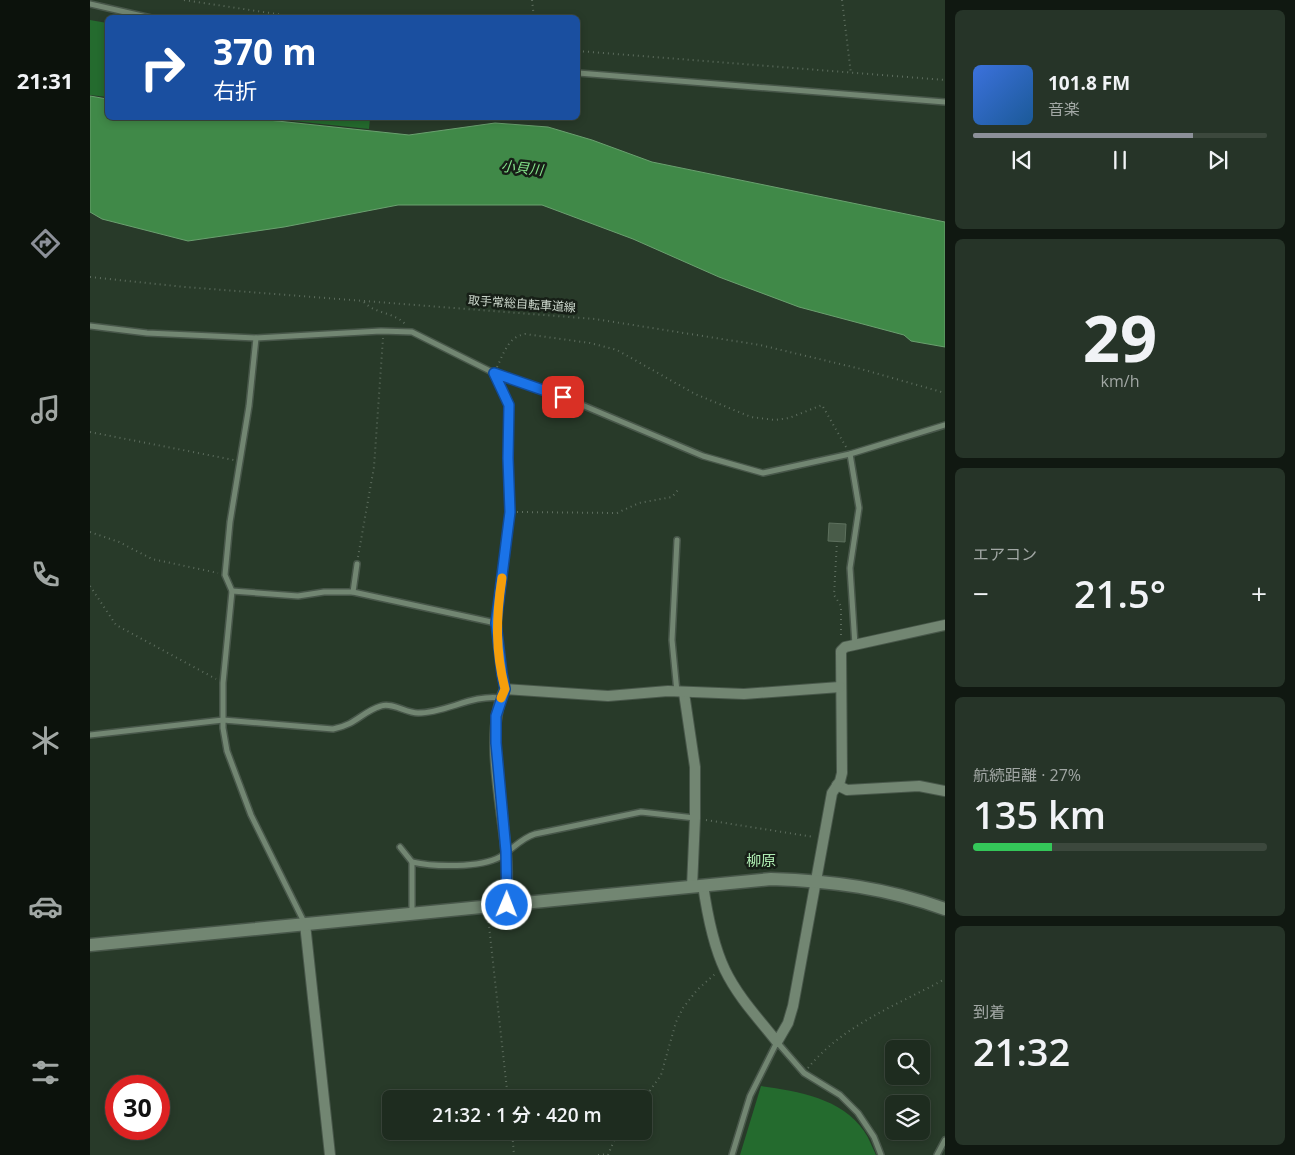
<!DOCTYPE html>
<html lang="ja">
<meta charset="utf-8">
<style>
body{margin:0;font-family:"Open Sans","Noto Sans JP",sans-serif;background:#263428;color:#f1f3f6;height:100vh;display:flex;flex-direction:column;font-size:19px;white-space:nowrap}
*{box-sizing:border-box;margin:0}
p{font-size:16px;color:#a1a7a4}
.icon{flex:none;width:28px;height:28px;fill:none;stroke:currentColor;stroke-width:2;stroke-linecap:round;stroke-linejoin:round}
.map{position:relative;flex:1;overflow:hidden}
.sheet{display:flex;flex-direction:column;gap:10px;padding:10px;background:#101811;width:350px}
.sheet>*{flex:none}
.banner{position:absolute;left:15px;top:15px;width:475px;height:105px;border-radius:8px;box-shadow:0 2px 8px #0003,0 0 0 1px #3c483d;background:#1a4fa0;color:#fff;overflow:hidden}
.buttons{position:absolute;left:795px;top:1040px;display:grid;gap:10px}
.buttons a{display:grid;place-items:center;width:45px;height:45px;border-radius:8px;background:#1e2c1f;box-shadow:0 2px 8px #0003,0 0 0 1px #3c483d;font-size:25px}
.speed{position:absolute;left:15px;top:1075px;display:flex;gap:10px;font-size:25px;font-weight:700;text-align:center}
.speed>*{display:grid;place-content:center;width:65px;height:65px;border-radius:50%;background:#1e2c1f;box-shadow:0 2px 8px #0003,0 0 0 1px #3c483d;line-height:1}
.speed .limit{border:8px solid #d22;background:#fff;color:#111}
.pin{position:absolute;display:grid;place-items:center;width:42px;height:42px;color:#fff;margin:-21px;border-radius:10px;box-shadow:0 2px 8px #0006}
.me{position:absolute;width:55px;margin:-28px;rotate:1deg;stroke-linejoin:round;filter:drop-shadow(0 0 4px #0008)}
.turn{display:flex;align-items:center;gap:18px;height:105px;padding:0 25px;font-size:22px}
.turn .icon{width:65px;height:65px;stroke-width:2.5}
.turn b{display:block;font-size:35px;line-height:42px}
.big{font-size:38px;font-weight:600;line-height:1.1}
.sheet .card{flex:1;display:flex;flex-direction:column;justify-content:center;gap:8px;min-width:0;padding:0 18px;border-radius:8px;background:#263428}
.sheet .dial{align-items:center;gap:0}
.dial b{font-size:65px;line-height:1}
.song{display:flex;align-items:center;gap:15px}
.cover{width:60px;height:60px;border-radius:8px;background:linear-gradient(135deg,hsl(220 70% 55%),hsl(210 70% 35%))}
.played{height:5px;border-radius:2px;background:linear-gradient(90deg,#8c9099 75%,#3c483d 75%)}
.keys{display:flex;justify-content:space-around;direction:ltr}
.heat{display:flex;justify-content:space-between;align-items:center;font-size:28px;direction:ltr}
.charge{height:8px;border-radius:4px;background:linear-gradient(90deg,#34c759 27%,#3c483d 0)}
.trip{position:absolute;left:292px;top:1090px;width:270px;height:50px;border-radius:8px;background:#1e2c1f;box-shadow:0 2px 8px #0003,0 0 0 1px #3c483d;font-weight:600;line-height:50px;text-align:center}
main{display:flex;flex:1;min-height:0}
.dock{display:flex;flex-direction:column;width:90px;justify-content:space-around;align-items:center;background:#0c120c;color:#a1a7a4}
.dock .icon{width:35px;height:35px}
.dock .current{color:#8c9099}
.dock b{font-size:22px;color:#f1f3f6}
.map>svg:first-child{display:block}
.green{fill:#246b2e}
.water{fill:#408948;stroke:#6aa06f}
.building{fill:#495c49;stroke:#5d705d}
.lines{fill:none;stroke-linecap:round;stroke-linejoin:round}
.lane-casing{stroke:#48574a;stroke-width:8}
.street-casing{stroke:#48574a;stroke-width:12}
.secondary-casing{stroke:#48574a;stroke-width:15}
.path{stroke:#5d6d5e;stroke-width:2;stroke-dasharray:1 4;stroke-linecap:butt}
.lane{stroke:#728672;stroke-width:5}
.street{stroke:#728672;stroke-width:10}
.secondary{stroke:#728672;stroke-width:12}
.route-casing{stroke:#114b97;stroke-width:12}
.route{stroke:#1a73e8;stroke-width:9}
.slow{stroke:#f59e0b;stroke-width:9}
.labels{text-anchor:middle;stroke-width:5;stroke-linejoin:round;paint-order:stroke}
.street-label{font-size:12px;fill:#cbd6cb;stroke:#171f17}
.water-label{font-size:14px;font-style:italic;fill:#86e68d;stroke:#171f17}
.quarter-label{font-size:15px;fill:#afecb2;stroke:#171f17}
</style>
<main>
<nav class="dock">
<b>21:31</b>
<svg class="icon current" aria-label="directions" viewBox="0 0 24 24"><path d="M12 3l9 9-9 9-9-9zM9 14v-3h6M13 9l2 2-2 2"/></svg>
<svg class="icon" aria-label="music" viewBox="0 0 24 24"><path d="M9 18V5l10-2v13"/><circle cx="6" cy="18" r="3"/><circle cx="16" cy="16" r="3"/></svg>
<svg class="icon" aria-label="phone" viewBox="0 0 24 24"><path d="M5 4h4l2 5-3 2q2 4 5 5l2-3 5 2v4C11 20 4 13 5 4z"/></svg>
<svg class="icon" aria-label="climate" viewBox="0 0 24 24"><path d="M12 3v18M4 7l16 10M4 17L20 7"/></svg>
<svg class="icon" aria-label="car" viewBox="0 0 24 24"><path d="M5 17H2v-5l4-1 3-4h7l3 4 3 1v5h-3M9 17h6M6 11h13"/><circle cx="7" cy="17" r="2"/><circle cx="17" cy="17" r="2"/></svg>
<svg class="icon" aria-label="filters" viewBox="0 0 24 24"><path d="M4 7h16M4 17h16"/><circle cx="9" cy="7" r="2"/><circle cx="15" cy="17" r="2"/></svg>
</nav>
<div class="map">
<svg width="855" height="1155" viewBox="0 0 855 1155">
<rect width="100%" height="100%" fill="#283a29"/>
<!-- green -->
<g class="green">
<polygon points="0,20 17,23 17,97 0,95"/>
<polygon points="175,118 280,118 279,129"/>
<path d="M671,1086C707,1091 752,1098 774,1131C779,1138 782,1147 786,1155H650Z"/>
</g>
<!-- water -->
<polygon class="water" points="0,96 17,99 18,118 159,118 319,135 405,123 458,127 502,140 562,162 855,222 855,347 821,341 814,335 709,307 629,277 543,239 452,205 308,205 194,227 98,241 12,219 0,212"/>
<!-- building -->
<polygon class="building" points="739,523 756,524 755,542 738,541"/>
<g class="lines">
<!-- lane casing -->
<g class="lane-casing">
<g id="lane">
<polyline points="0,4 61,18"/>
<polyline points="488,73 855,102"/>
<polyline points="0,326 57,333 166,338 291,331 322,332 404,373 473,397 613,456 673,473 760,454 855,425"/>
<polyline points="166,338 159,406 140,522 135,575 142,591 133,683 133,728 137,751 161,815 215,924"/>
<polyline points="404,373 415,393 419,405 418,458 420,512 406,623 411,674 415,689"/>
<polyline points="760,454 769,508 760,568 765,645"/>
<polyline points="142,591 208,596 234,592 263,592 406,623"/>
<polyline points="263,592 267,564"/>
<polyline points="587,692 582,640 587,540"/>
<path d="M0,735L133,720L243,729C268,724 271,712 291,706C302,702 316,713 328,713C356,713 382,694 411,698"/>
<polyline points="310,847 322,862 322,914"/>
<path d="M322,862C344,867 390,868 410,857C422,850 431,838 445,834L551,812L605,818"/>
<polyline points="642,1155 660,1096 687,1042 714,1073 750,1095 768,1113 784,1137 791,1155"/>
<polyline points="847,1155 855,1140"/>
</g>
</g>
<!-- street casing -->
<g class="street-casing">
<g id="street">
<polyline points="594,693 605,767 605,818 602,887"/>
<polyline points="747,785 757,790 829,786 855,791"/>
<path d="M613,885C617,913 623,945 635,970C648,997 669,1019 687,1042L698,1023L703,1006L742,793L750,781L752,773L751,651L755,647L855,625"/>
<path d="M417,905C417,887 418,869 416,851C412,805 394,730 415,689L518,696L578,691L654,694L750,687"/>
<polyline points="215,924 240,1155"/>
</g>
</g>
<!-- secondary casing -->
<g class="secondary-casing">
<path id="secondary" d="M0,945L681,879C743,881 796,888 855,909"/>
</g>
<!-- path -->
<g class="path">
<polyline points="94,0 213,18"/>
<polyline points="442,0 444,18"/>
<polyline points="752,0 761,74"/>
<polyline points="488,51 855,80"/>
<polyline points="0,277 95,287 505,319 670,345 771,369 855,393"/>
<path d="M274,302C285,314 304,312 315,324"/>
<path d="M407,367C414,353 418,337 435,334L500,343L527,350L605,394L661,417L685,420L699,418L732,405L756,447"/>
<polyline points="0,432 144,460"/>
<polyline points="427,512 527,513 549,503 582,497 588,490"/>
<polyline points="0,532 29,542 62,559 128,573"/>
<polyline points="747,541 744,595 751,606 751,639"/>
<polyline points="268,557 284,467 293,338"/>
<polyline points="0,586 26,625 126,679"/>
<polyline points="616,820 724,837"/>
<polyline points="398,917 418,1099"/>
<path d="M718,1068C753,1025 807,1005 855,979"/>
<polyline points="554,1099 571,1075 586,1022 593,1008 607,990 625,974"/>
<polyline points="422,1131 424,1155"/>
<polyline points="508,1155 518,1154"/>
<polyline points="518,1155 528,1131"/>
</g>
<!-- lane -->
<use href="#lane" class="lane"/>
<!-- street -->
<use href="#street" class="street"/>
<!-- secondary -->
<use href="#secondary" class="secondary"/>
</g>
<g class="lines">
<!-- route casing -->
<g class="route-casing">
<polyline id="route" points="417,905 416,851 406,743 406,716 415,689 412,674 406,623 420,512 418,458 419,405 404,373 473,397"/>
</g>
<!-- route -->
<use href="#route" class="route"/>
<!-- slow -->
<path class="slow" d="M411,698L415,689C405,650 406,617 412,578"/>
</g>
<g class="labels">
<!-- street labels -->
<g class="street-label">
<text transform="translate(432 304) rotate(4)" y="4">取手常総自転車道線</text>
</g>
<!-- water labels -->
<g class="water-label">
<text transform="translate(432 168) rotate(6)" y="5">小貝川</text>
</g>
<!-- quarter labels -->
<g class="quarter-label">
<text x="671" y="866">柳原</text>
</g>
</g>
</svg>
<div class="buttons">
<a><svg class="icon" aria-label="search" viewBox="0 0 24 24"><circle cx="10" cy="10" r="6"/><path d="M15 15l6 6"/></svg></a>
<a><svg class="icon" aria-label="layers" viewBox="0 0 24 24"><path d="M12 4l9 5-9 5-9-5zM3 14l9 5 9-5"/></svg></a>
</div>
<div class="speed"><div class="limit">30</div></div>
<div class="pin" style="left:473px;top:397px;background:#d93025"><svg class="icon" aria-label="arrive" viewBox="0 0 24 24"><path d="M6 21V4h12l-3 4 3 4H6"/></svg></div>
<svg class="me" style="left:417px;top:905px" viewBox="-20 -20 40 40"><circle r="17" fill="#1a73e8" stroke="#fff" stroke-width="3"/><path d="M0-11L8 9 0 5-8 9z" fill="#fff"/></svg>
<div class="trip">21:32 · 1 分 · 420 m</div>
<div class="banner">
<div class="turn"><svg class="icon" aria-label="right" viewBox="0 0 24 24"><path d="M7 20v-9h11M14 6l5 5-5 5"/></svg><div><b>370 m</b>右折</div></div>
</div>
</div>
<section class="sheet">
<div class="card">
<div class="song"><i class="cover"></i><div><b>101.8 FM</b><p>音楽</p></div></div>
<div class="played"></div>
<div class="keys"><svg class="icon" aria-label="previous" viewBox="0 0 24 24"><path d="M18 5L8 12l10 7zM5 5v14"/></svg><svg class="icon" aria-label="pause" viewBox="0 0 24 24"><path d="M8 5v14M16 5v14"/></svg><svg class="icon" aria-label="next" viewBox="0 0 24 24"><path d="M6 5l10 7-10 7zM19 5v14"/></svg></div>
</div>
<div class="card dial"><b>29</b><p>km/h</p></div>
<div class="card"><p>エアコン</p>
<div class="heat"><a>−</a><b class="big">21.5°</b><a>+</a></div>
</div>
<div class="card"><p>航続距離 · 27%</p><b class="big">135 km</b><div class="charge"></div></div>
<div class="card"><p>到着</p><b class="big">21:32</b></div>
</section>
</main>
